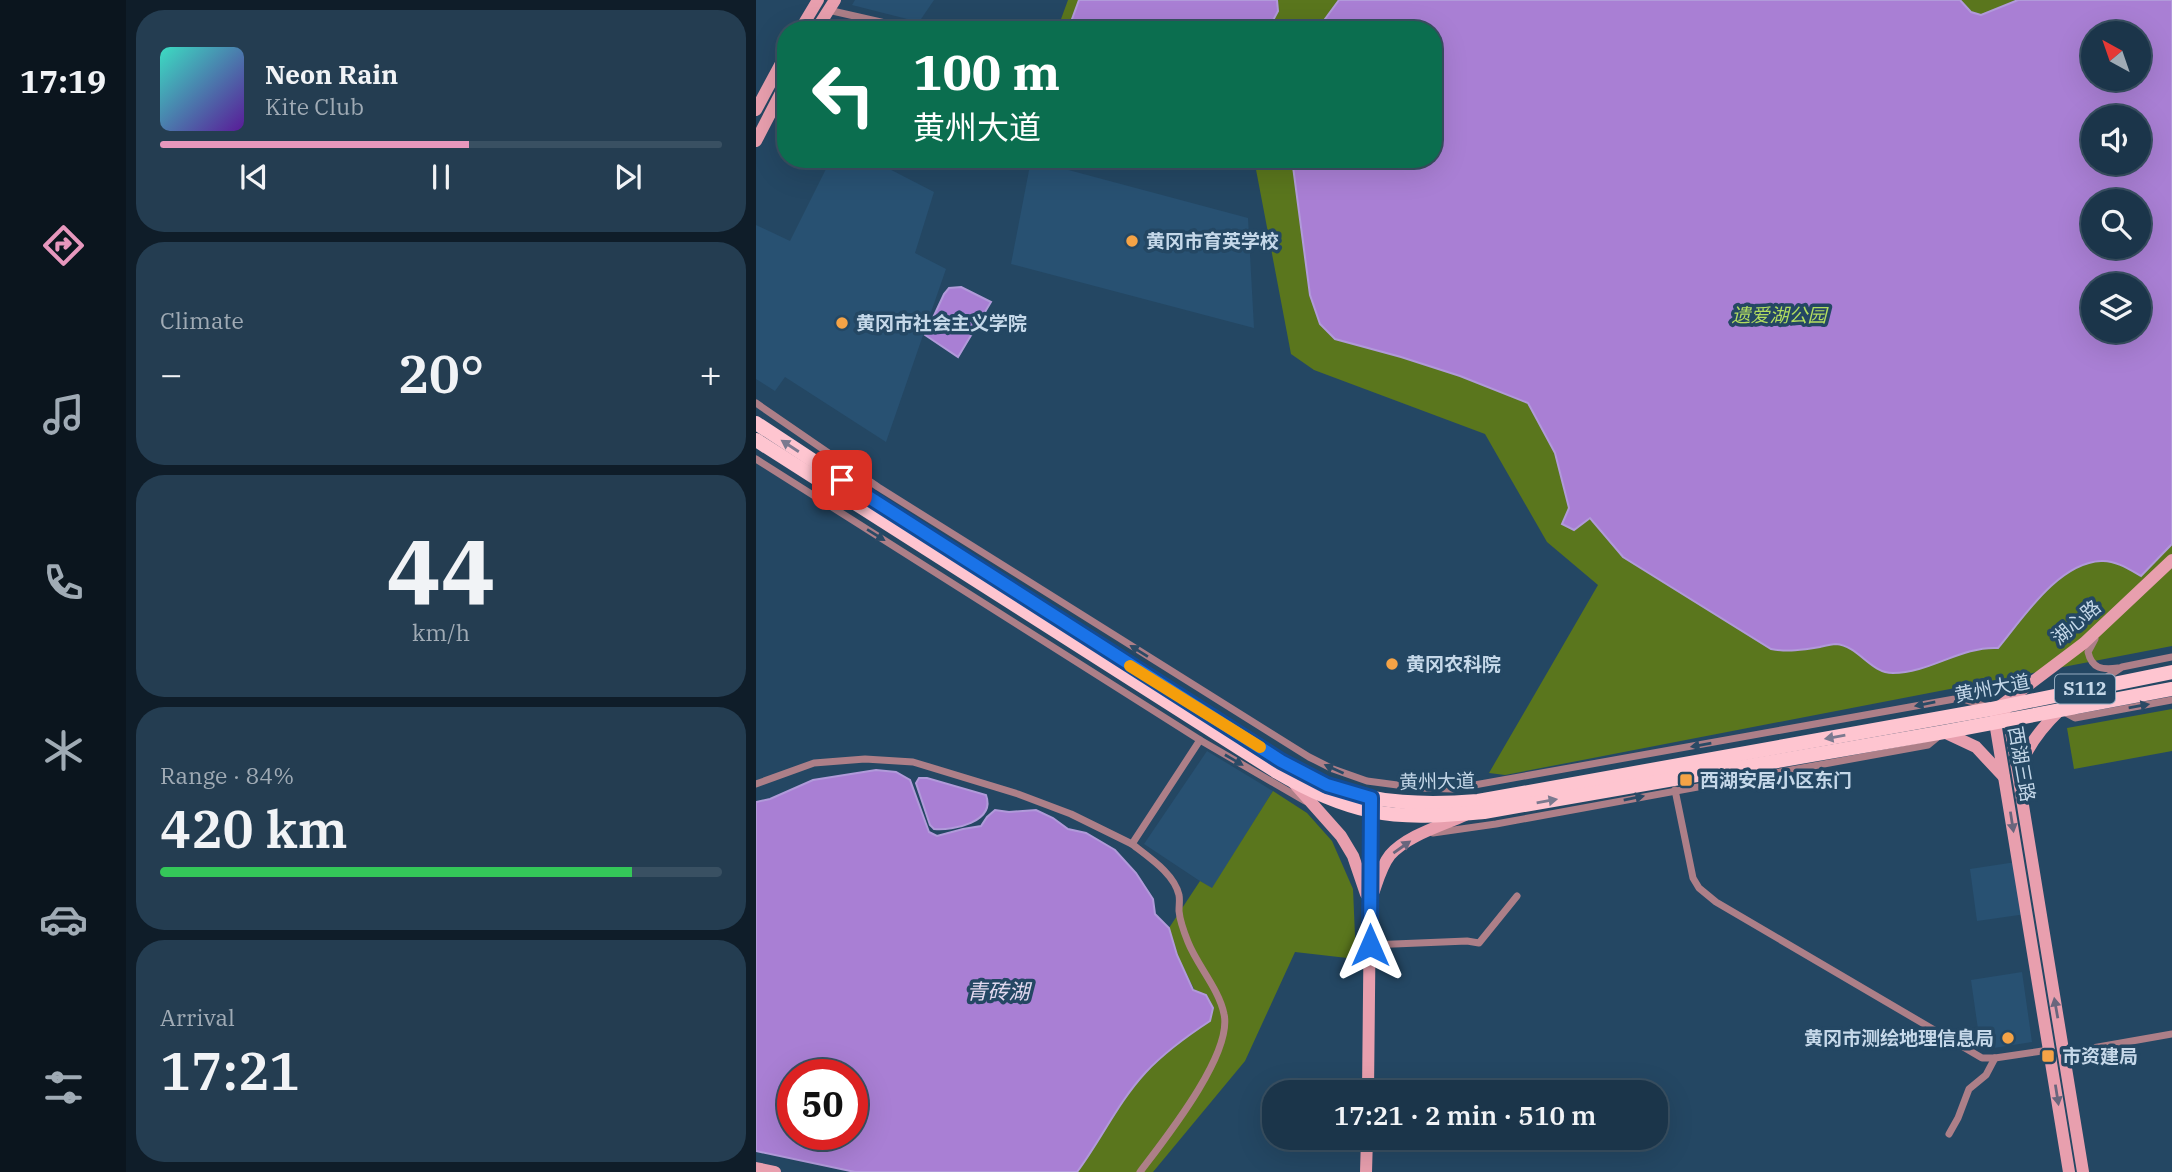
<!DOCTYPE html>
<meta charset="utf-8">
<style>
body{margin:0;font-family:"IBM Plex Serif","Noto Sans SC",serif;background:#243d51;color:#f1f3f6;height:100vh;display:flex;flex-direction:column;font-size:26px;white-space:nowrap}
*{box-sizing:border-box;margin:0}
p{font-size:23px;color:#a0abb5}
.icon{flex:none;width:38px;height:38px;fill:none;stroke:currentColor;stroke-width:2;stroke-linecap:round;stroke-linejoin:round}
.map{position:relative;flex:1;overflow:hidden}
.drawer{display:flex;flex-direction:column;gap:10px;padding:10px;background:#0f1d29;width:630px}
.drawer>*{flex:none}
.top-card{position:absolute;left:21px;top:21px;width:665px;height:147px;border-radius:28px;box-shadow:0 7px 28px #0002,0 0 0 2px #395062;background:#0b6e4f;color:#fff;overflow:hidden}
.needle{width:46px;rotate:320deg}
.fabs{position:absolute;left:1325px;top:21px;display:grid;gap:14px}
.fabs a{display:grid;place-items:center;width:70px;height:70px;border-radius:50%;background:#1b354a;box-shadow:0 7px 28px #0002,0 0 0 2px #395062;font-size:35px}
.speed{position:absolute;left:21px;top:1059px;display:flex;gap:14px;font-size:35px;font-weight:700;text-align:center}
.speed>*{display:grid;place-content:center;width:91px;height:91px;border-radius:50%;background:#1b354a;box-shadow:0 7px 28px #0002,0 0 0 2px #395062;line-height:1}
.speed .limit{border:10px solid #d22;background:#fff;color:#111}
.pin{position:absolute;display:grid;place-items:center;width:60px;height:60px;color:#fff;margin:-30px;border-radius:14px;box-shadow:0 4px 10px #0006}
.me{position:absolute;width:77px;margin:-38px;rotate:0deg;stroke-linejoin:round;filter:drop-shadow(0 0 5px #0008)}
.turn{display:flex;align-items:center;gap:24px;height:147px;padding:0 21px;font-size:32px}
.turn .icon{width:91px;height:91px;stroke-width:2.5}
.turn b{display:block;font-size:49px;line-height:60px}
.big{font-size:52px;font-weight:600;line-height:1.1}
.drawer .card{flex:1;display:flex;flex-direction:column;justify-content:center;gap:10px;min-width:0;padding:0 24px;border-radius:28px;background:#243d51}
.drawer .dial{align-items:center;gap:0}
.dial b{font-size:91px;line-height:1}
.song{display:flex;align-items:center;gap:21px}
.cover{width:84px;height:84px;border-radius:10px;background:linear-gradient(135deg,hsl(170 70% 55%),hsl(270 70% 35%))}
.played{height:7px;border-radius:4px;background:linear-gradient(90deg,#e797bd 55%,#395062 55%)}
.keys{display:flex;justify-content:space-around;direction:ltr}
.heat{display:flex;justify-content:space-between;align-items:center;font-size:38px;direction:ltr}
.charge{height:10px;border-radius:5px;background:linear-gradient(90deg,#34c759 84%,#395062 0)}
.trip{position:absolute;left:506px;top:1080px;width:406px;height:70px;border-radius:28px;background:#1b354a;box-shadow:0 7px 28px #0002,0 0 0 2px #395062;font-weight:600;line-height:70px;text-align:center}
main{display:flex;flex:1;min-height:0}
.menu{display:flex;flex-direction:column;width:126px;justify-content:space-around;align-items:center;background:#0b151e;color:#a0abb5}
.menu .icon{width:49px;height:49px}
.menu .current{color:#e797bd}
.menu b{font-size:32px;color:#f1f3f6}
.map>svg:first-child{display:block}
.built{fill:#285172}
.green{fill:#5a761d;fill-rule:evenodd}
.water{fill:#a97fd4;stroke:#b19ada;stroke-width:2;fill-rule:evenodd}
.lines{fill:none;stroke-linecap:round;stroke-linejoin:round}
.street{stroke:#ad7f88;stroke-width:7}
.secondary{stroke:#e89fae;stroke-width:12}
.primary{stroke:#fec5d0;stroke-width:14}
.oneway{fill:#7b798f}
.oneway2{fill:#2b4a65}
.oneway3{fill:#69667d}
.route-casing{stroke:#114b97;stroke-width:18}
.route{stroke:#1a73e8;stroke-width:12}
.slow{stroke:#f59e0b;stroke-width:12}
.poi-dot{fill:#f5a346;stroke:#244763;stroke-width:2.5}
.labels{text-anchor:middle;stroke-width:7;stroke-linejoin:round;paint-order:stroke}
.shield{fill:#244763;stroke:#95acc1;stroke-width:2}
.shield-label{font-size:18px;font-weight:bold;fill:#c5d8e9}
.poi-label{font-size:19px;font-weight:bold;fill:#c5d8e9;stroke:#244763;text-anchor:start}
.park-label{font-size:19px;font-style:italic;fill:#b2dd60;stroke:#244763}
.street-label{font-size:19px;fill:#c5d8e9;stroke:#244763}
.water-label{font-size:21px;font-style:italic;fill:#e2d9ef;stroke:#244763}
</style>
<main>
<nav class="menu">
<b>17:19</b>
<svg class="icon current" aria-label="directions" viewBox="0 0 24 24"><path d="M12 3l9 9-9 9-9-9zM9 14v-3h6M13 9l2 2-2 2"/></svg>
<svg class="icon" aria-label="music" viewBox="0 0 24 24"><path d="M9 18V5l10-2v13"/><circle cx="6" cy="18" r="3"/><circle cx="16" cy="16" r="3"/></svg>
<svg class="icon" aria-label="phone" viewBox="0 0 24 24"><path d="M5 4h4l2 5-3 2q2 4 5 5l2-3 5 2v4C11 20 4 13 5 4z"/></svg>
<svg class="icon" aria-label="climate" viewBox="0 0 24 24"><path d="M12 3v18M4 7l16 10M4 17L20 7"/></svg>
<svg class="icon" aria-label="car" viewBox="0 0 24 24"><path d="M5 17H2v-5l4-1 3-4h7l3 4 3 1v5h-3M9 17h6M6 11h13"/><circle cx="7" cy="17" r="2"/><circle cx="17" cy="17" r="2"/></svg>
<svg class="icon" aria-label="filters" viewBox="0 0 24 24"><path d="M4 7h16M4 17h16"/><circle cx="9" cy="7" r="2"/><circle cx="15" cy="17" r="2"/></svg>
</nav>
<section class="drawer">
<div class="card">
<div class="song"><i class="cover"></i><div><b>Neon Rain</b><p>Kite Club</p></div></div>
<div class="played"></div>
<div class="keys"><svg class="icon" aria-label="previous" viewBox="0 0 24 24"><path d="M18 5L8 12l10 7zM5 5v14"/></svg><svg class="icon" aria-label="pause" viewBox="0 0 24 24"><path d="M8 5v14M16 5v14"/></svg><svg class="icon" aria-label="next" viewBox="0 0 24 24"><path d="M6 5l10 7-10 7zM19 5v14"/></svg></div>
</div>
<div class="card"><p>Climate</p>
<div class="heat"><a>−</a><b class="big">20°</b><a>+</a></div>
</div>
<div class="card dial"><b>44</b><p>km/h</p></div>
<div class="card"><p>Range · 84%</p><b class="big">420 km</b><div class="charge"></div></div>
<div class="card"><p>Arrival</p><b class="big">17:21</b></div>
</section>
<div class="map">
<svg width="1416" height="1172" viewBox="0 0 1416 1172">
<rect width="100%" height="100%" fill="#244763"/>
<!-- built -->
<g class="built">
<polygon points="99,0 178,0 163,22 96,5"/>
<polygon points="75,159 114,159 178,192 159,253 190,269 130,442 29,377 19,391 0,379 0,225 34,241"/>
<polygon points="275,160 492,218 498,328 255,264"/>
<polygon points="451,751 517,791 456,889 388,844"/>
<polygon points="1260,862 1270,914 1221,921 1214,869"/>
<polygon points="1266,972 1276,1042 1225,1050 1215,980"/>
</g>
<!-- green -->
<g class="green">
<path d="M312,0H1416V646L749,775L733,773L842,585L791,542L729,434L558,370L535,354L498,159H677V30H301ZM1337,33H1382V79H1337ZM1337,117H1382V163H1337ZM1337,201H1382V247H1337ZM1337,285H1382V331H1337Z"/>
<polygon points="1416,709 1416,751 1318,769 1311,728"/>
<path d="M517,791L551,813L576,841L597,889L600,959L539,952L489,1061L397,1172H321C345,1140 362,1102 390,1072C409,1053 431,1036 454,1021L421,955L413,928L444,881L456,888Z"/>
</g>
<!-- water -->
<g class="water">
<polygon points="323,0 521,0 522,11 512,30 312,30"/>
<path d="M583,0H1204L1215,12L1225,15L1262,0H1416V544L1385,576C1373,569 1359,560 1345,561C1302,563 1267,618 1242,648C1205,646 1174,673 1137,673C1114,673 1103,646 1080,644C1075,644 1068,646 1064,647C1046,650 1032,652 1015,649L867,557L834,518L818,530L806,524L813,508L799,453L772,403L704,376L645,357L579,339L564,324L554,295L536,159H677V30H561ZM1337,33H1382V79H1337ZM1337,117H1382V163H1337ZM1337,201H1382V247H1337ZM1337,285H1382V331H1337Z"/>
<polygon points="205,287 235,302 202,357 169,335 188,294 193,288"/>
<path d="M120,770L140,772L154,780L173,832L181,836L207,829L225,826L231,817L239,810L253,812L280,810L297,818L312,829L330,833L359,850L380,873L397,899L399,914L413,928L421,955L437,990L450,995L457,1008L454,1021C431,1036 408,1053 390,1072C362,1102 345,1140 321,1172H99L0,1151V802L14,799L57,780ZM96,1074V1134H37V1074Z"/>
<path d="M163,778H171L230,795C240,822 197,831 178,829L174,825L160,783Z"/>
</g>
<g class="lines">
<!-- street -->
<g class="street">
<polyline points="72,10 160,30"/>
<polyline points="0,403 122,487 553,757 577,769 611,781 664,788 696,789 1204,698 1231,707"/>
<polyline points="0,459 444,740 549,801"/>
<path d="M1339,639L1332,652C1336,669 1346,670 1362,668"/>
<polyline points="1342,683 1366,667 1416,657"/>
<polyline points="1308,712 1319,718 1416,700"/>
<polyline points="0,784 58,763 109,759 157,762 262,794 315,814 376,844 444,740"/>
<polyline points="919,790 937,878 943,888 960,902 1226,1058 1239,1058 1293,1050"/>
<polyline points="677,833 740,824 1172,745 1183,736"/>
<path d="M376,844C392,857 418,873 423,895C424,900 423,905 423,911C424,922 428,932 432,942C441,965 463,989 468,1014C477,1054 409,1139 384,1172"/>
<polyline points="614,945 711,941 723,943 761,896"/>
<polyline points="1308,1053 1416,1034"/>
<polyline points="1193,1134 1202,1118 1213,1089 1230,1075 1239,1058"/>
</g>
<!-- secondary -->
<g class="secondary">
<polyline points="44,30 62,0"/>
<polyline points="60,30 79,0"/>
<polyline points="0,110 30,54"/>
<polyline points="0,141 30,83"/>
<polyline points="1243,707 1328,643 1416,560"/>
<polyline points="1247,713 1253,720 1327,1172"/>
<polyline points="1241,714 1239,722 1313,1172"/>
<polyline points="1188,732 1220,747 1248,777"/>
<path d="M1262,771C1271,746 1285,728 1304,710"/>
<polyline points="537,782 585,836 597,856 610,894"/>
<path d="M618,891C622,879 626,865 634,855C652,835 685,826 709,815"/>
<polyline points="612,1092 615,802"/>
<polyline points="0,1168 19,1172"/>
<polyline points="610,1172 611,1138"/>
</g>
<!-- primary -->
<g class="primary">
<path d="M0,423L120,502L525,761C541,769 556,780 573,786C621,804 671,805 722,801L1235,709L1416,672"/>
<path d="M0,440L521,772C550,789 582,804 615,811C652,819 692,815 728,812L1188,732L1416,689"/>
</g>
</g>
<!-- one-way arrows -->
<defs><path id="oneway-solid" d="M-6-.8H1V-3.2L6.5 0L1 3.2V.8H-6Z" transform="scale(1.75)"/></defs>
<g class="oneway">
<use href="#oneway-solid" transform="translate(34 446) rotate(-147)"/>
<use href="#oneway-solid" transform="translate(1079 737) rotate(170)"/>
<use href="#oneway-solid" transform="translate(791 801) rotate(-10)"/>
</g>
<g class="oneway2">
<use href="#oneway-solid" transform="translate(120 535) rotate(32)"/>
<use href="#oneway-solid" transform="translate(383 651) rotate(-148)"/>
<use href="#oneway-solid" transform="translate(1169 704) rotate(169)"/>
<use href="#oneway-solid" transform="translate(1383 706) rotate(-10)"/>
<use href="#oneway-solid" transform="translate(945 745) rotate(170)"/>
<use href="#oneway-solid" transform="translate(478 760) rotate(30)"/>
<use href="#oneway-solid" transform="translate(578 769) rotate(-156)"/>
<use href="#oneway-solid" transform="translate(878 798) rotate(-11)"/>
</g>
<g class="oneway3">
<use href="#oneway-solid" transform="translate(1256 822) rotate(81)"/>
<use href="#oneway-solid" transform="translate(646 847) rotate(-35)"/>
<use href="#oneway-solid" transform="translate(1300 1008) rotate(-100)"/>
<use href="#oneway-solid" transform="translate(1301 1095) rotate(81)"/>
</g>
<g class="lines">
<!-- route casing -->
<g class="route-casing">
<polyline id="route" points="86,480 525,761 571,785 615,798 614,945"/>
</g>
<!-- route -->
<use href="#route" class="route"/>
<!-- slow -->
<polyline class="slow" points="374,666 504,747"/>
</g>
<!-- markers -->
<g class="poi-dot">
<circle cx="376" cy="241" r="7"/>
<circle cx="86" cy="323" r="7"/>
<circle cx="636" cy="664" r="7"/>
<rect x="923" y="773" width="14" height="14" rx="3.5"/>
<circle cx="1252" cy="1038" r="7"/>
<rect x="1285" y="1049" width="14" height="14" rx="3.5"/>
</g>
<g class="labels">
<!-- shield labels -->
<rect class="shield" x="1299" y="674.5" width="60" height="29" rx="5"/>
<g class="shield-label">
<text x="1329" y="695">S112</text>
</g>
<!-- poi labels -->
<g class="poi-label">
<text x="390" y="248">黄冈市育英学校</text>
<text x="100" y="330">黄冈市社会主义学院</text>
<text x="650" y="671">黄冈农科院</text>
<text x="944" y="787">西湖安居小区东门</text>
<text x="1238" y="1045" text-anchor="end">黄冈市测绘地理信息局</text>
<text x="1306" y="1063">市资建局</text>
</g>
<!-- park labels -->
<g class="park-label">
<text x="1023" y="322">遗爱湖公园</text>
</g>
<!-- street labels -->
<g class="street-label">
<text transform="translate(1320 622) rotate(-40)" y="7">湖心路</text>
<text transform="translate(1236 688) rotate(-11)" y="7">黄州大道</text>
<text transform="translate(1266 764) rotate(80)" y="7">西湖三路</text>
<text transform="translate(681 781) rotate(-1)" y="7">黄州大道</text>
</g>
<!-- water labels -->
<g class="water-label">
<text x="242" y="999">青砖湖</text>
</g>
</g>
</svg>
<div class="fabs">
<a><svg class="needle" viewBox="-14 -14 28 28"><path d="M0-13l5 13h-10z" fill="#e53935"/><path d="M0 13l5-13h-10z" fill="#a0abb5"/></svg></a>
<a><svg class="icon" aria-label="sound" viewBox="0 0 24 24"><path d="M4 9h4l5-4v14l-5-4H4zM17 9q2 3 0 6"/></svg></a>
<a><svg class="icon" aria-label="search" viewBox="0 0 24 24"><circle cx="10" cy="10" r="6"/><path d="M15 15l6 6"/></svg></a>
<a><svg class="icon" aria-label="layers" viewBox="0 0 24 24"><path d="M12 4l9 5-9 5-9-5zM3 14l9 5 9-5"/></svg></a>
</div>
<div class="speed"><div class="limit">50</div></div>
<div class="pin" style="left:86px;top:480px;background:#d93025"><svg class="icon" aria-label="arrive" viewBox="0 0 24 24"><path d="M6 21V4h12l-3 4 3 4H6"/></svg></div>
<svg class="me" style="left:614px;top:945px" viewBox="-20 -20 40 40"><path d="M0-17L14 15 0 8-14 15z" fill="#1a73e8" stroke="#fff" stroke-width="4"/></svg>
<div class="trip">17:21 · 2 min · 510 m</div>
<div class="top-card">
<div class="turn"><svg class="icon" aria-label="left" viewBox="0 0 24 24"><path d="M17 20v-9H6M10 6l-5 5 5 5"/></svg><div><b>100 m</b>黄州大道</div></div>
</div>
</div>
</main>
